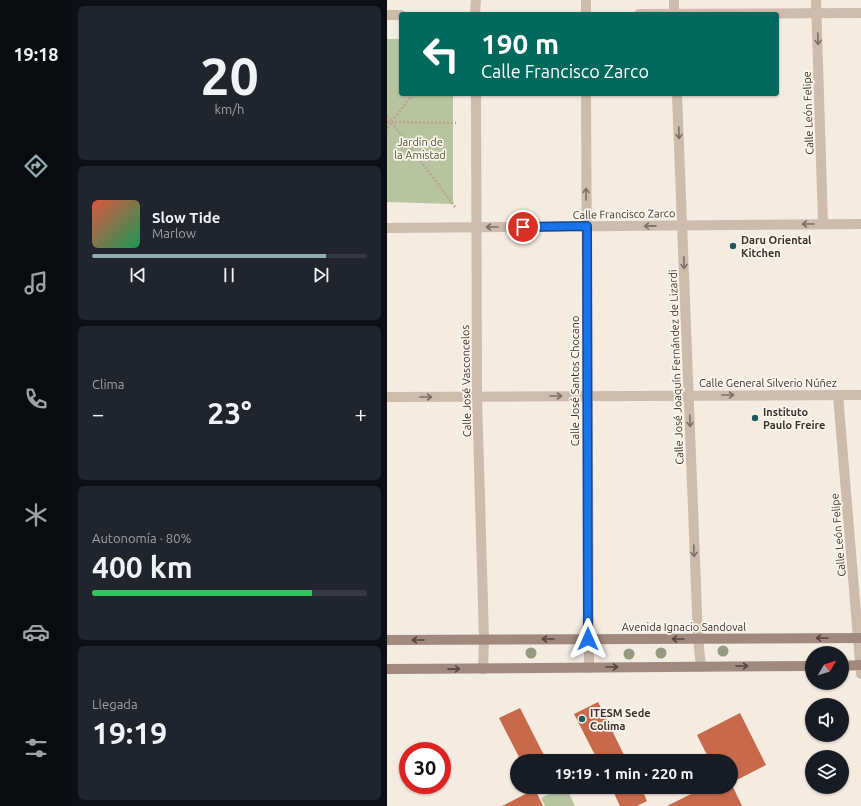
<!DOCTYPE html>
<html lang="es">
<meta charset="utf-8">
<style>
body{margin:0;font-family:Ubuntu,sans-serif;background:#20242c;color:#f1f3f6;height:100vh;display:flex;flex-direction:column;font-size:15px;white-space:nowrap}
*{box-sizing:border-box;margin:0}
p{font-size:13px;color:#9ea1a6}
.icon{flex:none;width:22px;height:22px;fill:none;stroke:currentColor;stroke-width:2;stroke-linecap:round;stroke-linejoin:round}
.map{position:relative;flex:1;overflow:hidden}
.side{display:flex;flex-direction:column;gap:6px;padding:6px;background:#0d0f14;width:315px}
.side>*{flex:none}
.guide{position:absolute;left:12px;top:12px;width:380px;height:84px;border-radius:4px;box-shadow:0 1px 3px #0004;background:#00695c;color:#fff;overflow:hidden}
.needle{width:26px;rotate:51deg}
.controls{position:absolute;left:418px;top:646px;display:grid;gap:8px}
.controls a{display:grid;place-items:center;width:44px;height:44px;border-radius:50%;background:#171b24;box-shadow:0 1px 3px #0004;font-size:20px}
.speed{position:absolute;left:12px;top:742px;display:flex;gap:8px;font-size:20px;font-weight:700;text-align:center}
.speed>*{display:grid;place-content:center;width:52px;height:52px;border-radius:50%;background:#171b24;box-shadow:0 1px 3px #0004;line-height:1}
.speed .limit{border:6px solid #d22;background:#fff;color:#111}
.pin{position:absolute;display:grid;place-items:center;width:34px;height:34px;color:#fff;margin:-17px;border:2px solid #fff;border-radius:50%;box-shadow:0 1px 4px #0007}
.me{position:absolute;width:44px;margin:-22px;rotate:0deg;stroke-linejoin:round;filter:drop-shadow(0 0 3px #0008)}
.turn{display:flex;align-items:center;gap:14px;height:84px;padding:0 16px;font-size:18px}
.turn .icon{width:52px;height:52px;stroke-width:2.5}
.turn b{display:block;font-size:28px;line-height:34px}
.big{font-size:30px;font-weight:700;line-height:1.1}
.side .card{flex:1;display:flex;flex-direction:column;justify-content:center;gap:6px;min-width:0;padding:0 14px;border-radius:6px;background:#20242c}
.side .dial{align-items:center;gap:0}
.dial b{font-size:52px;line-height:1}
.song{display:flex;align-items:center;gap:12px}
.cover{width:48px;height:48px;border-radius:6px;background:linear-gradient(135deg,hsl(10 70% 55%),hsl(150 70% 35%))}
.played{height:4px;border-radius:2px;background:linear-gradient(90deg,#92aeb2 85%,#363941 85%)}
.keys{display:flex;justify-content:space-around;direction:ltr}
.heat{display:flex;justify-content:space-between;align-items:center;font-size:22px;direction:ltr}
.charge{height:6px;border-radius:3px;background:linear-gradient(90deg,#34c759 80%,#363941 0)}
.trip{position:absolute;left:123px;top:754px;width:228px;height:40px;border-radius:20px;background:#171b24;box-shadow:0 1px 3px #0004;font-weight:700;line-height:40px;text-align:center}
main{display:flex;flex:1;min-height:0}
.tab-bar{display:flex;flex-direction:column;width:72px;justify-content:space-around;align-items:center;background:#090b0e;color:#9ea1a6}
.tab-bar .icon{width:28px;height:28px}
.tab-bar .current{color:#92aeb2}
.tab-bar b{font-size:18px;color:#f1f3f6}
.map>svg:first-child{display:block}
.green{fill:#b8c4a0}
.building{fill:#c8694b}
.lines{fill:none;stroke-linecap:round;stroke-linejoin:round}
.path{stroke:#b9a596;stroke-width:2.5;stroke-dasharray:2 2;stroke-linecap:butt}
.street{stroke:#cdbbac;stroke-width:10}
.secondary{stroke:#a18a7d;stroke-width:10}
.tree{fill:#969b7f}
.oneway{stroke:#7d6f65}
.oneway2{stroke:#544640}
.route-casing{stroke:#114b97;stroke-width:10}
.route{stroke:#1a73e8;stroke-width:7}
.poi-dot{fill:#1f5a5e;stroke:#fbf5ee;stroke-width:1.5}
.labels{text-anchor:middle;stroke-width:3.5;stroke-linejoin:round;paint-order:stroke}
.street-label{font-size:11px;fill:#3b302b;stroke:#fbf5ee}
.park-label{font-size:11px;fill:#4a5a2e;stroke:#fbf5ee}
.poi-label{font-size:11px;font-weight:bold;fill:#3b302b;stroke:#fbf5ee;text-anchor:start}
</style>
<main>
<nav class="tab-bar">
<b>19:18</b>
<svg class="icon current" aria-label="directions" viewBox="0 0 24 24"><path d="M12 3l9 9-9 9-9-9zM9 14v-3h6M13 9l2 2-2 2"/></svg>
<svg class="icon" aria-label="music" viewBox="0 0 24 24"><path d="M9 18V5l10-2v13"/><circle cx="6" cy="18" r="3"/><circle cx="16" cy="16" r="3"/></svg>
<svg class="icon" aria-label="phone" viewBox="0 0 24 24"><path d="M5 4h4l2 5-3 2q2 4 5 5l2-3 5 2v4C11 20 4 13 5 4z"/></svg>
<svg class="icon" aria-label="climate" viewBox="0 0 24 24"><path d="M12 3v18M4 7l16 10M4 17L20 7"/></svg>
<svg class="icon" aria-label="car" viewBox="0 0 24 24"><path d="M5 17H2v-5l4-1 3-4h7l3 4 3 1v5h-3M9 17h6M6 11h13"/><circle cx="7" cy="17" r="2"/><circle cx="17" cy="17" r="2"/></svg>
<svg class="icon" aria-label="filters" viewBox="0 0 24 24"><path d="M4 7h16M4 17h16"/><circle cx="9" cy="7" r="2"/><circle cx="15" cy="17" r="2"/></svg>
</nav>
<section class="side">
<div class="card dial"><b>20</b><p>km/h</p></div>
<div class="card">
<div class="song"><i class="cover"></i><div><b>Slow Tide</b><p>Marlow</p></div></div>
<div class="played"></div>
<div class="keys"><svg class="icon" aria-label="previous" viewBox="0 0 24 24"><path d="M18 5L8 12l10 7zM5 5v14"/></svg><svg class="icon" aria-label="pause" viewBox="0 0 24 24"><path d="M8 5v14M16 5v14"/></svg><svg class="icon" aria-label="next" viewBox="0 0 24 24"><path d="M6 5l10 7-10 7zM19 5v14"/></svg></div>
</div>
<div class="card"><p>Clima</p>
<div class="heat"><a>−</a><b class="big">23°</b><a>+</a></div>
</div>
<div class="card"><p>Autonomía · 80%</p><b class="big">400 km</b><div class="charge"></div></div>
<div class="card"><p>Llegada</p><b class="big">19:19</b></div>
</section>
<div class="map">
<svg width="474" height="806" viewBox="0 0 474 806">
<rect width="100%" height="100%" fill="#f4ebe1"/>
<!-- green -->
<g class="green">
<polygon points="0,39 14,39 14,94 66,94 66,204 0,202"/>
<polygon points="176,787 179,787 188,806 158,806 154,798"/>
</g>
<!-- building -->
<g class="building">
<polygon points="211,702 240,761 211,761 187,714"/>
<polygon points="133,708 160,761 134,761 112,718"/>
<polygon points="353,713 379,765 344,783 344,761 323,761 310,735"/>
<polygon points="224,787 254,787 260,801 250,806 233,806"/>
<polygon points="318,787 346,787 355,806 280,806"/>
<polygon points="148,789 156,806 115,806"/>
</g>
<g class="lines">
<!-- path -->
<g class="path">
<polyline points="0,116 68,207"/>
<polyline points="0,122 69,123"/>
<polyline points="0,128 26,94"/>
</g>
<!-- street -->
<g class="street">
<polyline points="199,0 199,14"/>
<polyline points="287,0 287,14"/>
<polyline points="429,0 436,224"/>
<polyline points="88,14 89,0"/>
<polyline points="252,14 474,13"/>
<polyline points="0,15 14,15"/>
<polyline points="89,94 90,396 97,639 96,669"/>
<polyline points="199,94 202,668"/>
<polyline points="290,94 311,638 314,667"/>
<polyline points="0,228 474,224"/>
<polyline points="451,395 474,674"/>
<polyline points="0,397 474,395"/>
</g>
<!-- secondary -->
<g class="secondary">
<polyline points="0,640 474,638"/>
<polyline points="455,666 474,665"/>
<polyline points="0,669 425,666"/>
</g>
</g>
<!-- trees -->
<g class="tree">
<circle cx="336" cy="651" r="5.5"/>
<circle cx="144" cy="653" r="5.5"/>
<circle cx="274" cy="653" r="5.5"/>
<circle cx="242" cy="654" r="5.5"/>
</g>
<!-- one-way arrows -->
<defs><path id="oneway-shaft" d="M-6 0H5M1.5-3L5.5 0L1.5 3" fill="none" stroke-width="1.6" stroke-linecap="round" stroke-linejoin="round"/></defs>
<g class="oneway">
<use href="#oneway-shaft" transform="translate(431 39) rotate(88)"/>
<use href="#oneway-shaft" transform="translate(292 133) rotate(88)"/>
<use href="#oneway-shaft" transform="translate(199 194) rotate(-90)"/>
<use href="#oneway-shaft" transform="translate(421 224) rotate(180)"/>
<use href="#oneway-shaft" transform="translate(263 226) rotate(179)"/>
<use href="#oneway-shaft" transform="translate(105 227) rotate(180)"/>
<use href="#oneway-shaft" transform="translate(297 263) rotate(88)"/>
<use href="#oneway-shaft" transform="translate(341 395)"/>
<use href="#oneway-shaft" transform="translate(169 396)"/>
<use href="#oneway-shaft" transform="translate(39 397)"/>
<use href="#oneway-shaft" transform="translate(303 421) rotate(88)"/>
<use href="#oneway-shaft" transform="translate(307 551) rotate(88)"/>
</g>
<g class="oneway2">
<use href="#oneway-shaft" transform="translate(435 638) rotate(180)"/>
<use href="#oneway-shaft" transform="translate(161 639) rotate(180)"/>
<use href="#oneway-shaft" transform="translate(291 639) rotate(180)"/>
<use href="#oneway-shaft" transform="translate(31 640) rotate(180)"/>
<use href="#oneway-shaft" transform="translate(355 666)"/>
<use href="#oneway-shaft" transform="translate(225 667)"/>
<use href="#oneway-shaft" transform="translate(67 669) rotate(-1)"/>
</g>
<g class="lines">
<!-- route casing -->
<g class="route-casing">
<polyline id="route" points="136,227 200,226 201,639"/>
</g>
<!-- route -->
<use href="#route" class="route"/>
</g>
<!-- markers -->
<g class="poi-dot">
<circle cx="346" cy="246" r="4"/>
<circle cx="368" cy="418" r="4"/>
<circle cx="195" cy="719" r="4"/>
</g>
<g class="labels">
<!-- street labels -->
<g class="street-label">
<text transform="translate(421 113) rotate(-92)" y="4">Calle León Felipe</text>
<text transform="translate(237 214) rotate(-1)" y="4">Calle Francisco Zarco</text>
<text transform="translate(289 367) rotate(-92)" y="4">Calle José Joaquín Fernández de Lizardi</text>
<text transform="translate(79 381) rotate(-91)" y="4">Calle José Vasconcelos</text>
<text transform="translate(188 381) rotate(-90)" y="4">Calle José Santos Chocano</text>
<text x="381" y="387">Calle General Silverio Núñez</text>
<text transform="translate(451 535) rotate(-95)" y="4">Calle León Felipe</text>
<text x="297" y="631">Avenida Ignacio Sandoval</text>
</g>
<!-- park labels -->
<g class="park-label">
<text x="33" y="146">Jardín de<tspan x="33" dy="13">la Amistad</tspan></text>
</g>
<!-- poi labels -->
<g class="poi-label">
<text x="354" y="244">Daru Oriental<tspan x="354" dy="13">Kitchen</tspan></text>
<text x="376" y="416">Instituto<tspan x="376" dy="13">Paulo Freire</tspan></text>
<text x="203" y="717">ITESM Sede<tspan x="203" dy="13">Colima</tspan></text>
</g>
</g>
</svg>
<div class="controls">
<a><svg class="needle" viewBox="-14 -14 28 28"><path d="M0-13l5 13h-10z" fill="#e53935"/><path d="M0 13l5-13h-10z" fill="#9ea1a6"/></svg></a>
<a><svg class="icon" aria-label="sound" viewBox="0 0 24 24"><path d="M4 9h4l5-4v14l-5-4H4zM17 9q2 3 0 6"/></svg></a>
<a><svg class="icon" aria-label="layers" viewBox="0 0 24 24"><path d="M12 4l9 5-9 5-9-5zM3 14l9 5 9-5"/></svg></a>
</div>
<div class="speed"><div class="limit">30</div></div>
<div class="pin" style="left:136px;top:227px;background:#d93025"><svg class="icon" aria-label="arrive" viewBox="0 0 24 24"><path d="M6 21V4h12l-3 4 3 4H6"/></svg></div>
<svg class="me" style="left:201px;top:639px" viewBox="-20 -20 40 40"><path d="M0-17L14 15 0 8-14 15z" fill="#1a73e8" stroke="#fff" stroke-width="4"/></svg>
<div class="trip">19:19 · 1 min · 220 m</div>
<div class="guide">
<div class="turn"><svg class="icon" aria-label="left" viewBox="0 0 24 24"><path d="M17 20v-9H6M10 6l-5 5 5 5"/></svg><div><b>190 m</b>Calle Francisco Zarco</div></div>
</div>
</div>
</main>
